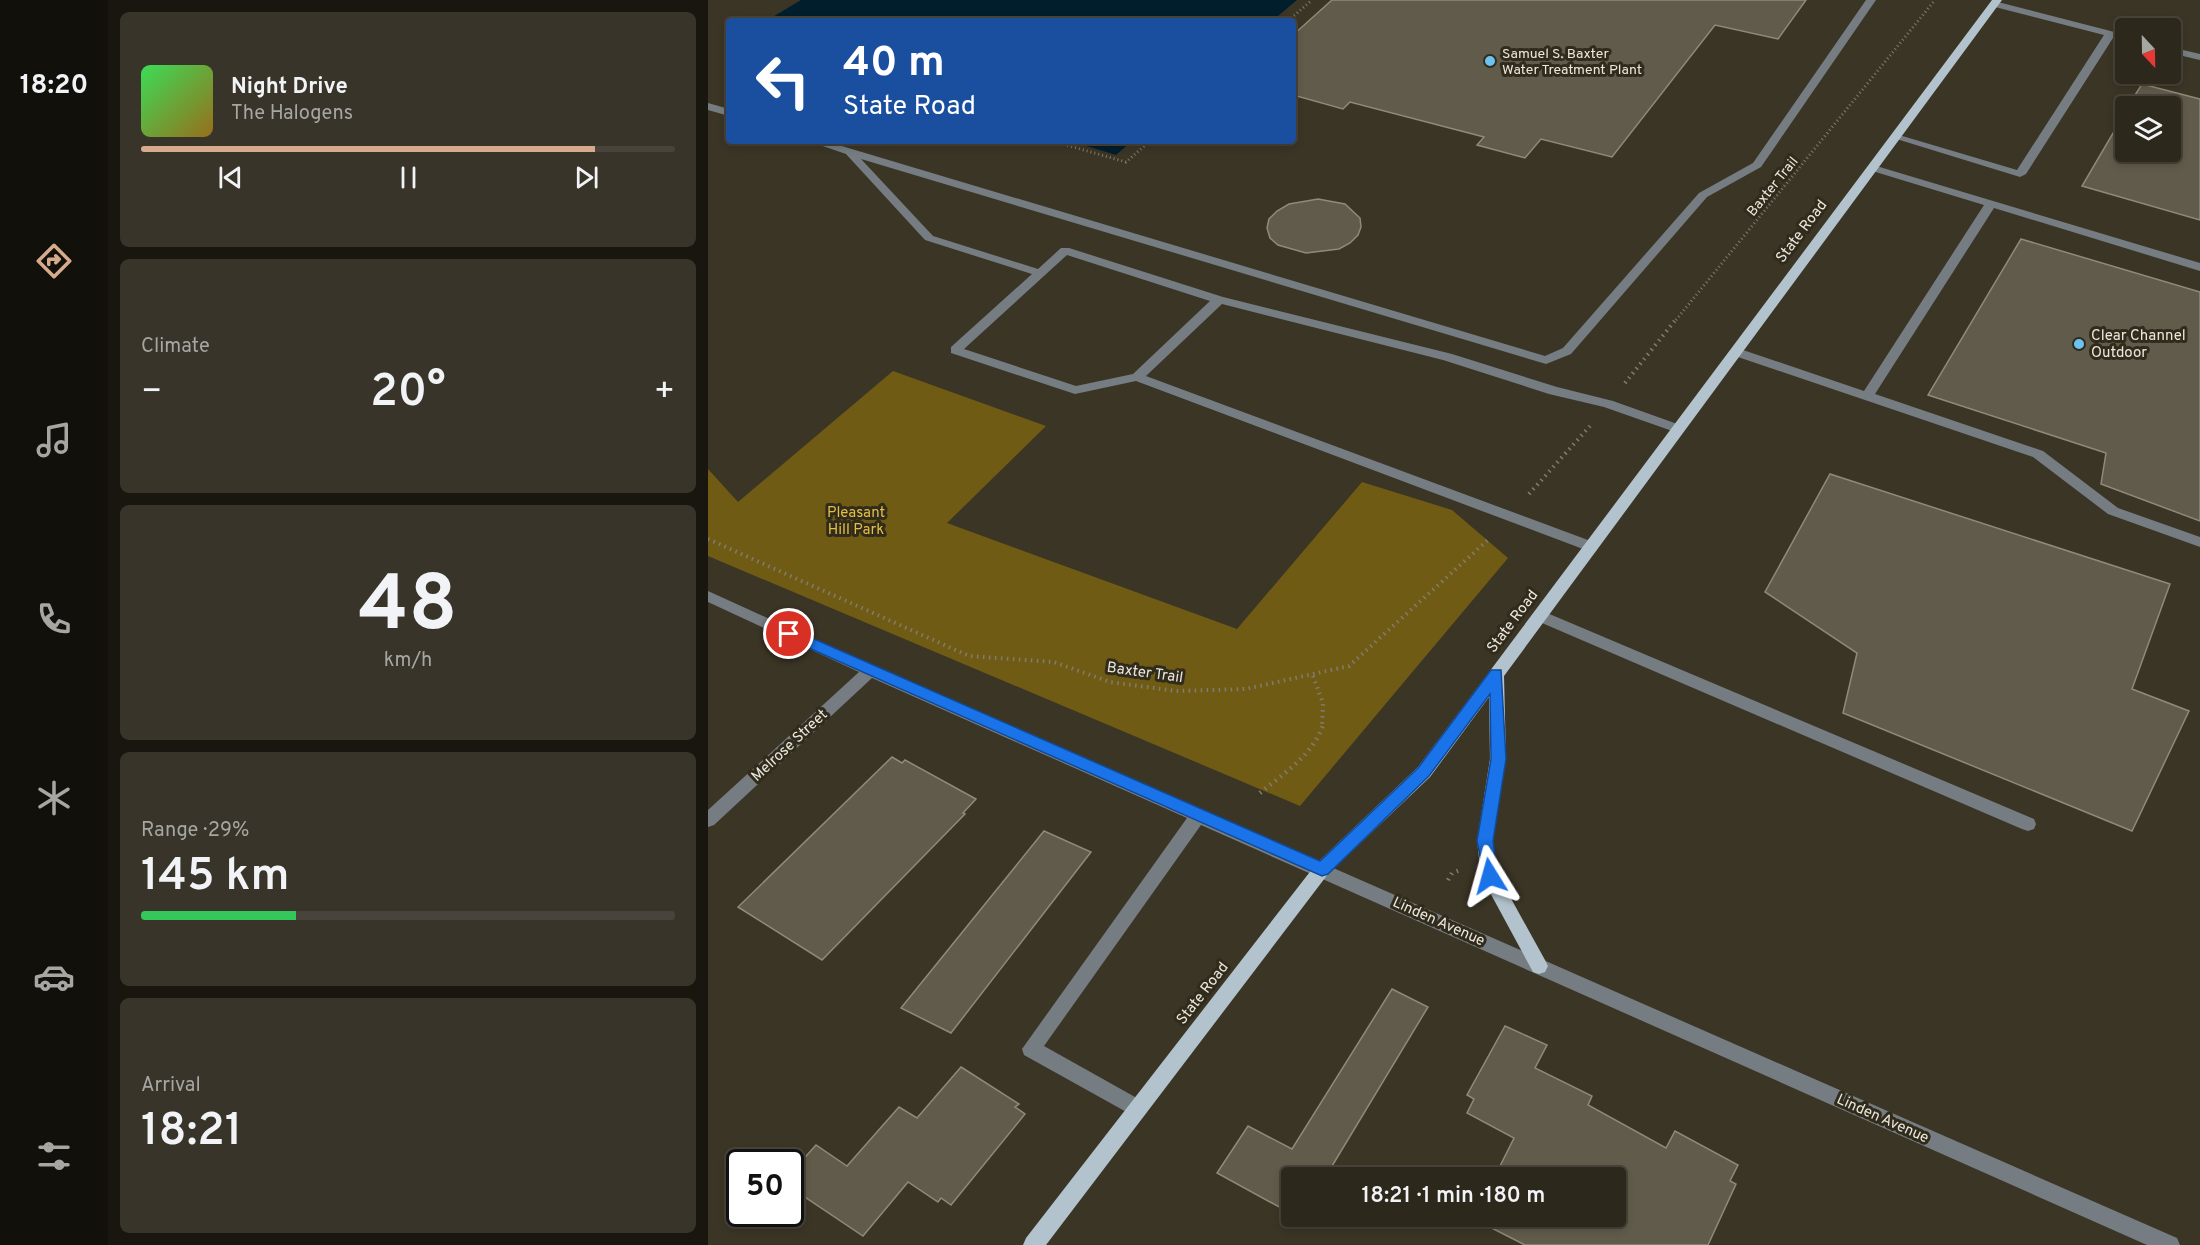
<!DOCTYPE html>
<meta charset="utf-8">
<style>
body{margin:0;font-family:Overpass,sans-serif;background:#383429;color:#f1f3f6;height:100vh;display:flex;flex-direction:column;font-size:22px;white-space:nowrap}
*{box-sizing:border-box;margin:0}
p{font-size:20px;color:#a6a6a3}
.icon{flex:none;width:33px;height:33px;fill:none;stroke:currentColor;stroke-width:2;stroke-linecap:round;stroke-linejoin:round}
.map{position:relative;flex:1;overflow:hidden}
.details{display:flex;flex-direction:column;gap:12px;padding:12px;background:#18160f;width:600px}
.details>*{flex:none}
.guide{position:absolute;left:18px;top:18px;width:570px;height:126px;border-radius:6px;box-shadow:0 3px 9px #0003,0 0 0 2px #48443b;background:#1a4fa0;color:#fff;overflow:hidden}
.needle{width:39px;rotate:158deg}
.tools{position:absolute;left:1407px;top:18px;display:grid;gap:12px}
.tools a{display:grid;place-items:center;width:66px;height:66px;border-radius:6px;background:#2c281c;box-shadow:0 3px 9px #0003,0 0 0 2px #48443b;font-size:30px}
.speed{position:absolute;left:18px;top:1149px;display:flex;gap:12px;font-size:30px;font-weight:700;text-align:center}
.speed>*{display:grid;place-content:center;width:78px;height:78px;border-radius:50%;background:#2c281c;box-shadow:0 3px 9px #0003,0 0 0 2px #48443b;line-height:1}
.speed .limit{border:3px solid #111;border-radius:9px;background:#fff;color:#111}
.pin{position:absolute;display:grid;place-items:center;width:51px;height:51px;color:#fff;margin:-26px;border:3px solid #fff;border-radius:50%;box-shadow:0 2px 6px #0007}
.me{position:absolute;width:66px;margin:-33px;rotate:352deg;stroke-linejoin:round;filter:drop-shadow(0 0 4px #0008)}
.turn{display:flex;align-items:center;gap:21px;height:126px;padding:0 18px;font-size:27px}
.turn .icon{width:78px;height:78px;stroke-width:2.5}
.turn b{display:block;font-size:42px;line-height:51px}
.big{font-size:45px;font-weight:600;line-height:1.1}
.details .card{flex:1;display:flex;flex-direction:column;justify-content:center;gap:9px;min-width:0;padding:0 21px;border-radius:9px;background:#383429}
.details .dial{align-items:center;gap:0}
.dial b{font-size:78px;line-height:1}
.song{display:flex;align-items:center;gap:18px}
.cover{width:72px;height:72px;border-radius:9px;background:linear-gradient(135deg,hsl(130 70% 55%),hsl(40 70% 35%))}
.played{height:6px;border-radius:3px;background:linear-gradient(90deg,#d6ab8b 85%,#48443b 85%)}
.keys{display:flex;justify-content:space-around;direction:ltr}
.heat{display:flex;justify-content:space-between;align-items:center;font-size:33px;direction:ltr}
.charge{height:9px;border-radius:4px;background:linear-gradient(90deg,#34c759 29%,#48443b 0)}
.trip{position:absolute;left:573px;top:1167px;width:345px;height:60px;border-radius:6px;background:#2c281c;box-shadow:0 3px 9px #0003,0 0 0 2px #48443b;font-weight:600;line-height:60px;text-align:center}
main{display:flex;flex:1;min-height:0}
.menu{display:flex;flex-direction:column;width:108px;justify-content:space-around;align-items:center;background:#12100b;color:#a6a6a3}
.menu .icon{width:42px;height:42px}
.menu .on{color:#d6ab8b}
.menu b{font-size:27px;color:#f1f3f6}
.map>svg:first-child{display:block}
.green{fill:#705b14}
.water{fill:#011e2d}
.building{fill:#615b4b;stroke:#908a78;stroke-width:1.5}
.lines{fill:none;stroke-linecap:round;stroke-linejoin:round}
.path-far2{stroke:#817c6f;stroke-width:3;stroke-dasharray:1 3;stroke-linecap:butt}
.path-far1{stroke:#817c6f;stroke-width:4;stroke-dasharray:1.5 4.5;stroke-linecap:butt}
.path{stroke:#817c6f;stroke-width:4.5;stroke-dasharray:1.5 5;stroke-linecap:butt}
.minor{fill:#757d82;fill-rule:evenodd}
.major{fill:#b3c3cd;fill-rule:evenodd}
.route{fill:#1a73e8;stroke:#114b97;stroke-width:1.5}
.poi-dot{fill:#6bc3f2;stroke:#312b1c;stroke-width:2}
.labels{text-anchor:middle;stroke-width:6;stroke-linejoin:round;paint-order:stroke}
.far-poi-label{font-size:14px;fill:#eae7dd;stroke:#312b1c;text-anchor:start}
.far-street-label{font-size:14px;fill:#eae7dd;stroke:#312b1c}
.street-label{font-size:15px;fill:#eae7dd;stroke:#312b1c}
.poi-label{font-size:15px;fill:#eae7dd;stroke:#312b1c;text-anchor:start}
.park-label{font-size:15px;fill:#e4bf45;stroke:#312b1c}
</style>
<main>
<nav class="menu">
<b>18:20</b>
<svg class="icon on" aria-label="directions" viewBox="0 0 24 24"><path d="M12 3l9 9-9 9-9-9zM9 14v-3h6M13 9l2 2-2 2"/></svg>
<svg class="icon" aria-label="music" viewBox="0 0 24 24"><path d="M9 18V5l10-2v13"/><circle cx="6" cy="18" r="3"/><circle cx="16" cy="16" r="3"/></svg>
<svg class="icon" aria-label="phone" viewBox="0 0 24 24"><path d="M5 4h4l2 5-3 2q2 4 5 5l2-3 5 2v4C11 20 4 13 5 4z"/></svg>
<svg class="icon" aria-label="climate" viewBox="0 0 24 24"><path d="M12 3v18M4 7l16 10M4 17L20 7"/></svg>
<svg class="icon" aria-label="car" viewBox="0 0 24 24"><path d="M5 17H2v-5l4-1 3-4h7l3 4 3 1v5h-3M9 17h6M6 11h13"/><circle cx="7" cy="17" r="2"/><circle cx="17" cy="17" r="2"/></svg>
<svg class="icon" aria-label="filters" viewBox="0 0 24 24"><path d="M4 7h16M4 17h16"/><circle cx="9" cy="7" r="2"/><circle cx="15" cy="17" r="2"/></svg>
</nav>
<section class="details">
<div class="card">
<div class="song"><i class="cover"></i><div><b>Night Drive</b><p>The Halogens</p></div></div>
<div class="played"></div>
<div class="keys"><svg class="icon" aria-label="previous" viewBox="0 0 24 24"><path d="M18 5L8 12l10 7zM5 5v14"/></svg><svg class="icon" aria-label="pause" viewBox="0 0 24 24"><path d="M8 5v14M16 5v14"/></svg><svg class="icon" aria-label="next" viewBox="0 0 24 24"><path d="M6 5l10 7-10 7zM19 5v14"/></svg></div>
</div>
<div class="card"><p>Climate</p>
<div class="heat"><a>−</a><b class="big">20°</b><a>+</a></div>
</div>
<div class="card dial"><b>48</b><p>km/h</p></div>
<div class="card"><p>Range · 29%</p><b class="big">145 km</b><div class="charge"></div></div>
<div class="card"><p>Arrival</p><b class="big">18:21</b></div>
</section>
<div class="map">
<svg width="1492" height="1245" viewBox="0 0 1492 1245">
<rect width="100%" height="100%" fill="#3b3526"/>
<!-- green -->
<polygon class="green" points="185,371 338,426 239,523 529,629 654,482 744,510 800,558 592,806 0,556 0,469 30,502"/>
<!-- water -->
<g class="water">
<polygon points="93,0 589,0 564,21 58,21"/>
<polygon points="362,141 424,141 408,155"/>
</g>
<!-- building -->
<g class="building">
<polygon points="624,0 1098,0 1070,39 1007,25 904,157 833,139 817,158 769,145 776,137 642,102 635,109 585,95 585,35"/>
<polygon points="1434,84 1492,99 1492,220 1374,186 1418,111 1418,152 1462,152 1462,106 1420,106"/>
<polygon points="610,199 637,204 652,218 653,227 650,235 642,243 631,249 598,253 570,245 562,238 559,228 561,219 569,211 581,204"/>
<polygon points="1313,239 1492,292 1492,521 1393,484 1398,453 1220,395"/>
<polygon points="1122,474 1462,584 1424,689 1481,711 1424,831 1135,713 1149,653 1057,592"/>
<polygon points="184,757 194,763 197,760 268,799 255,813 257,814 114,960 30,907"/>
<polygon points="336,831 383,852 243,1033 193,1008"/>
<polygon points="684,989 720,1007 621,1171 628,1175 627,1178 584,1178 584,1214 509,1173 540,1126 584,1149"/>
<polygon points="797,1026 839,1045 827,1068 884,1096 880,1105 958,1148 967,1131 1030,1165 1022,1181 1028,1184 1000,1245 817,1245 764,1218 908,1216 908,1178 786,1178 806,1138 759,1113 766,1099 759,1095"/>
<polygon points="253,1067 311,1104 307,1107 317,1114 243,1205 233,1198 230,1202 200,1182 155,1236 82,1187 82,1174 108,1145 139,1166 191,1107 209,1118"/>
</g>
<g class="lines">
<!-- path-far2 -->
<g class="path-far2">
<polyline points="580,21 604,0"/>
<polyline points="344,141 418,162 442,141"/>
<polyline points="968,320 1227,0"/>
</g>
<!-- path-far1 -->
<g class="path-far1">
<polyline points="917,383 969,318"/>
<polyline points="821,494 882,426"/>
<polyline points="0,539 261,656 346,662 402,682 468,691 538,689 641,666 782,538"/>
<polyline points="605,676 615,703 614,727"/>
</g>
<!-- path -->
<g class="path">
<path d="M552,793C575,774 605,755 615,725"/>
<polyline points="740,880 744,873 752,870"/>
</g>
<!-- minor -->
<g class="minor">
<path d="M1158,0H1168L1053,167L999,197L863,354L838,364L153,159L225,236L330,269L353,248H361L515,297L744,354L849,387L905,401L975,426L977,429L970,433L896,407L841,394L735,360L514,304L438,376L888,543L890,547L888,551L883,552L428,381L367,394L243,353V347L324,274L217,240L138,154L100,141H117L837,356L855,348L991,193L1045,163ZM359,255L502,301L425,374L368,386L256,349Z"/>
<polygon points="1286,1 1418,35 1418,41 1405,38 1318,174 1312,177 1182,137 1191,135 1309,170 1396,35 1283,6 1283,2"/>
<polygon points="1462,47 1492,54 1492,60 1462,53"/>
<polygon points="0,103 21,109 21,116 0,110"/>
<polygon points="1165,165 1492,263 1492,271 1286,208 1167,394 1335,451 1410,508 1492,537 1492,547 1400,514 1325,457 1024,355 1024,349 1032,349 1156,391 1276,205 1161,170 1159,168"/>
<polygon points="0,591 167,667 1469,1238 1472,1245 1439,1245 493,825 336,1046 436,1102 439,1108 436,1114 429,1117 422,1114 316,1055 314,1049 479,818 164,678 6,825 0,827 0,810 151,672 0,602"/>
<polygon points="832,610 1326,819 1328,824 1326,829 1320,831 1314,829 827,620 825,616 827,612"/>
</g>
<!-- major -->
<polygon class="major" points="1284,0 1294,0 796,676 798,759 785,841 790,875 837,960 840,966 837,972 831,974 825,972 773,876 769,841 782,759 781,697 722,777 620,874 338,1245 315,1245 318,1238 608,864 710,767"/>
</g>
<!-- route -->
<polygon class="route" points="81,628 612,861 710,768 783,670 793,670 798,759 785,841 790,876 782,883 777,881 769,841 783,759 782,694 721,776 620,874 614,876 76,637 76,630"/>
<!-- markers -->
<g class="poi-dot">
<circle cx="782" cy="61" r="6"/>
<circle cx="1371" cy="344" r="6"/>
</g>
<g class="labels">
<!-- far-poi labels -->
<g class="far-poi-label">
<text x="794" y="58">Samuel S. Baxter<tspan x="794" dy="16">Water Treatment Plant</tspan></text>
</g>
<!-- far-street labels -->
<g class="far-street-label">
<text transform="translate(1064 186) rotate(-51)" y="5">Baxter Trail</text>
</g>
<!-- street labels -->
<g class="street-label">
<text transform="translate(1093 231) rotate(-53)" y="5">State Road</text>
<text transform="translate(804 621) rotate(-53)" y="5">State Road</text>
<text transform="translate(437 672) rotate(8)" y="5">Baxter Trail</text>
<text transform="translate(81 745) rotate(-43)" y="5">Melrose Street</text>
<text transform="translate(731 921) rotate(24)" y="5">Linden Avenue</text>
<text transform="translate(494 993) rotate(-52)" y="5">State Road</text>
<text transform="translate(1175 1118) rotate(24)" y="5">Linden Avenue</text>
</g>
<!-- poi labels -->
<g class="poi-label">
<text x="1383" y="340">Clear Channel<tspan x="1383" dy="17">Outdoor</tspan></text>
</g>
<!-- park labels -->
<g class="park-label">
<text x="148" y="517">Pleasant<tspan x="148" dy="17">Hill Park</tspan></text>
</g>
</g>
</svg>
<div class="tools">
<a><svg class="needle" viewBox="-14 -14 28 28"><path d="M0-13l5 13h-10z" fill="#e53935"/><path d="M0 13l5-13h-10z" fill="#a6a6a3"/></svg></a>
<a><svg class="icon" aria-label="layers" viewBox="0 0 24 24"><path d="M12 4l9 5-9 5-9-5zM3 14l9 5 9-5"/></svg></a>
</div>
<div class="speed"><div class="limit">50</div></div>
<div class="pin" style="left:81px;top:634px;background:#d93025"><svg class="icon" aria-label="arrive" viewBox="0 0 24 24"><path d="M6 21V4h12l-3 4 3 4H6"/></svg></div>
<svg class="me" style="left:782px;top:876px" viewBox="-20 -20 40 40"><path d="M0-17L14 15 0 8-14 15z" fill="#1a73e8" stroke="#fff" stroke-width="4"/></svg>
<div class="trip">18:21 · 1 min · 180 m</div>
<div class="guide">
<div class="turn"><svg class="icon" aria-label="left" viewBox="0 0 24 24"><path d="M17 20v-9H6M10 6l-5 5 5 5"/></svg><div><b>40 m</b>State Road</div></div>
</div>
</div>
</main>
